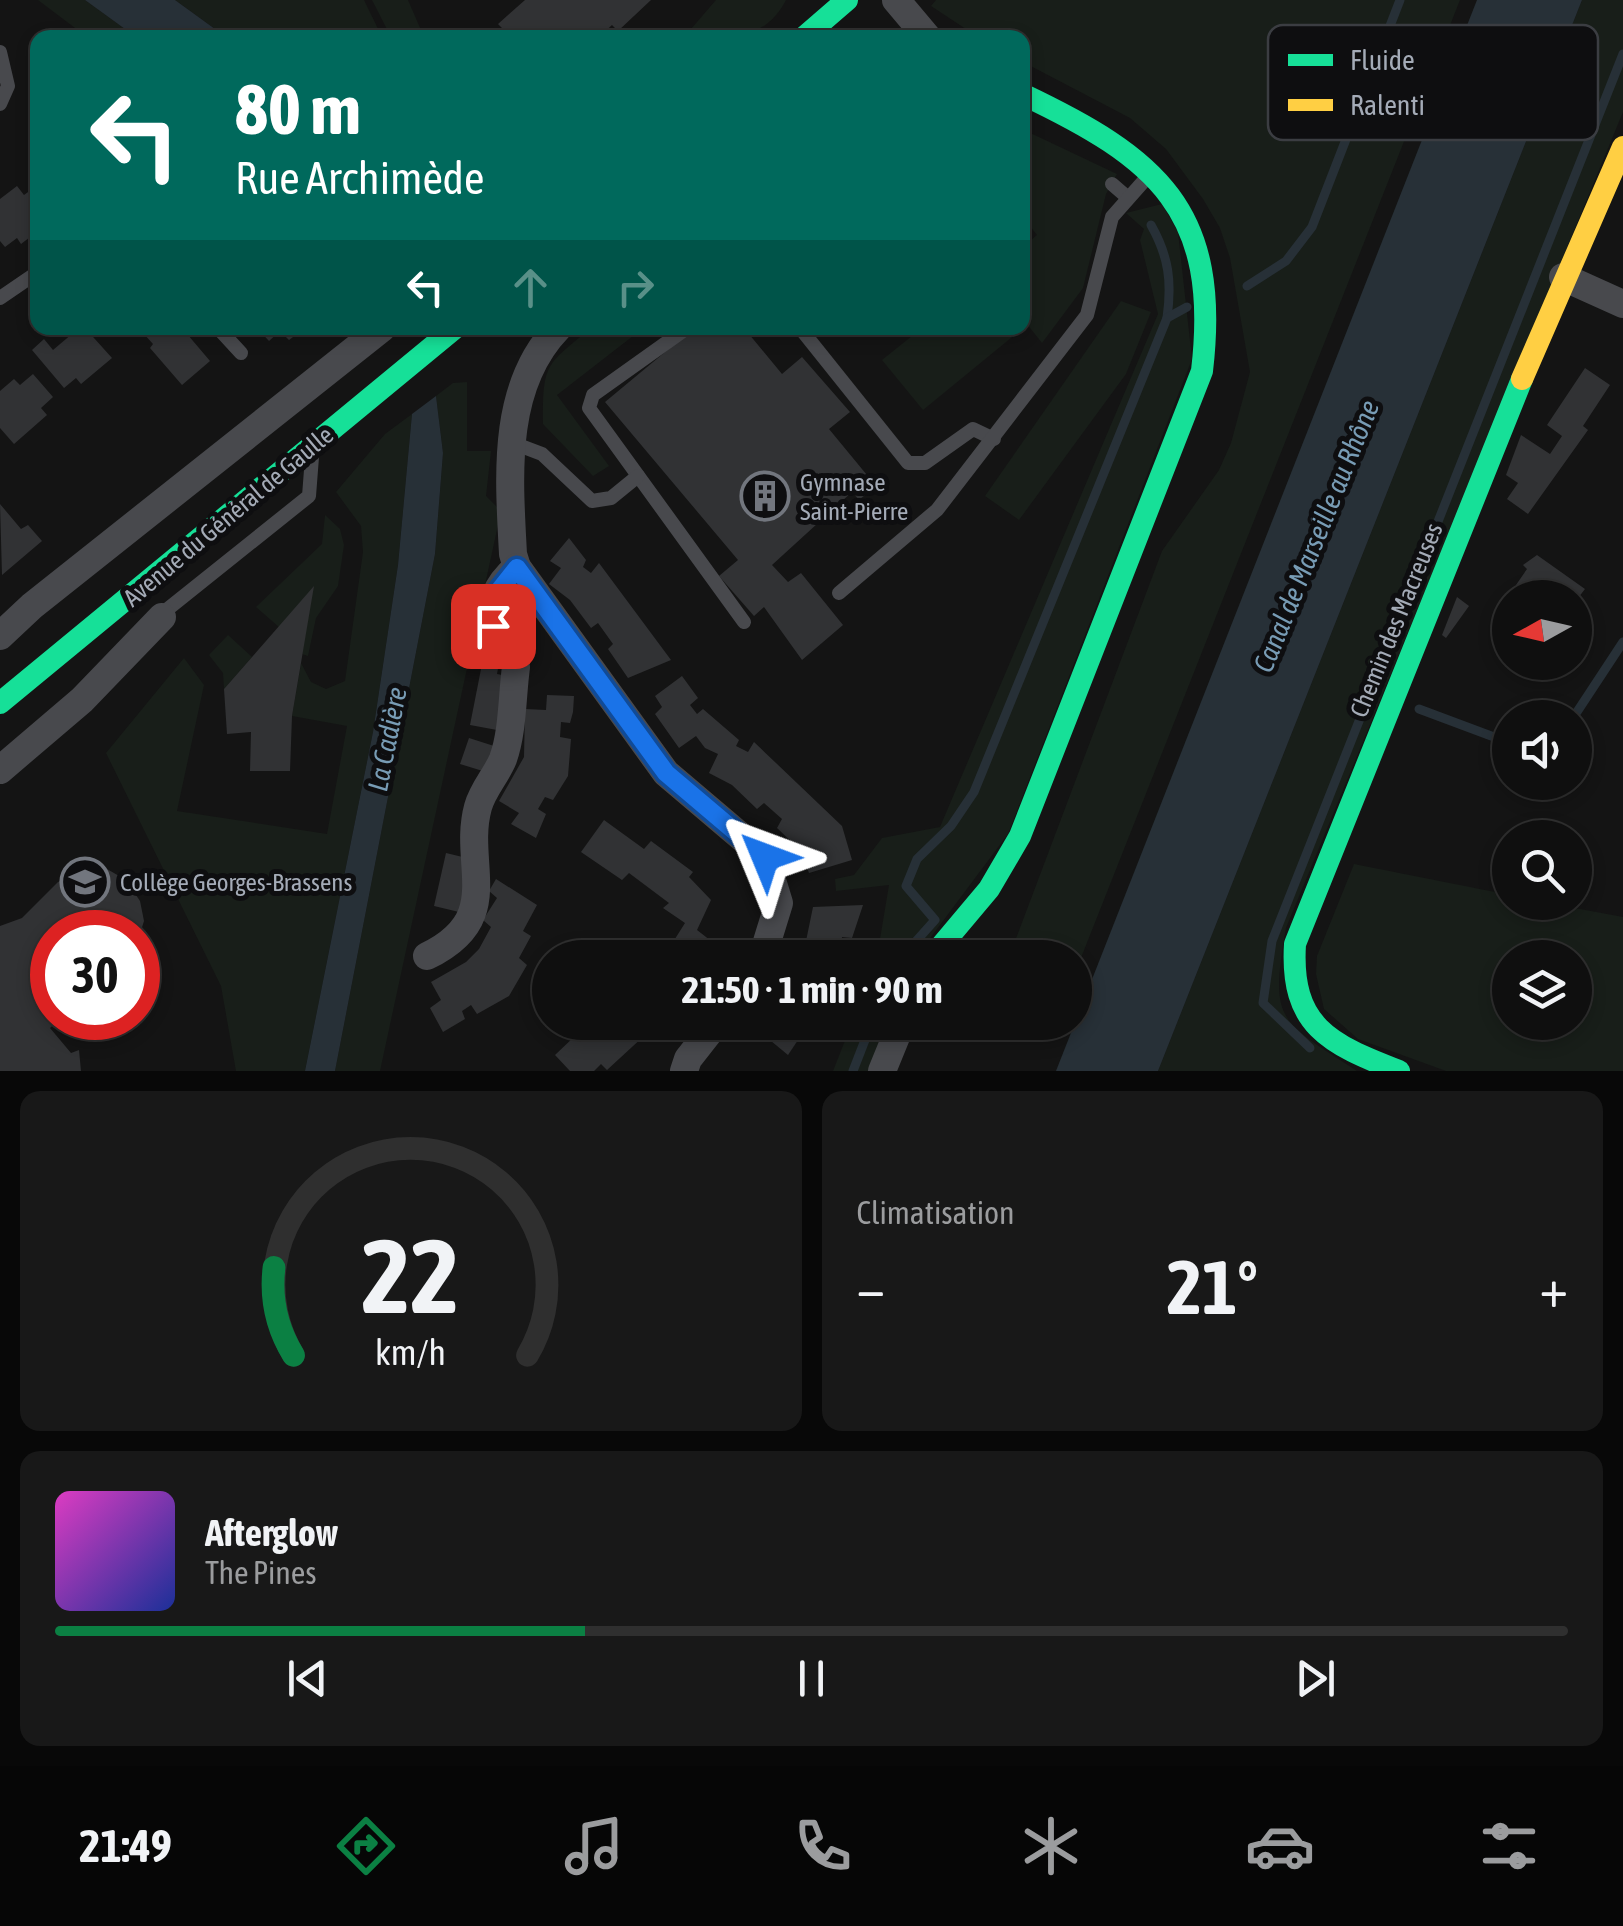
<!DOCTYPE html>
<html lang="fr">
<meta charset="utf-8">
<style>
body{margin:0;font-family:"Asap Condensed",sans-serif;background:#181818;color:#f1f3f6;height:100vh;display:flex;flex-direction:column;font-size:38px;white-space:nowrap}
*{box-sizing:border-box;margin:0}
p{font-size:32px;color:#9b9c9e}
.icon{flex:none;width:55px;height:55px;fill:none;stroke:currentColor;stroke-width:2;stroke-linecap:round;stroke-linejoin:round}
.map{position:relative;height:1071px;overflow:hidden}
.side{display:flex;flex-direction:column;gap:20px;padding:20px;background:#080808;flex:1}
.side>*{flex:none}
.top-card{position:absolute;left:30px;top:30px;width:1000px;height:305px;border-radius:20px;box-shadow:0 5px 15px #0003,0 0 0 2px #2f2f2f;background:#00695c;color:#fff;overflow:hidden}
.needle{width:65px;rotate:262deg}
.fabs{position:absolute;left:1492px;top:580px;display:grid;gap:20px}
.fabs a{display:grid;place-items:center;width:100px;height:100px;border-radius:50%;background:#0f0f0f;box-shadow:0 5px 15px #0003,0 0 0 2px #2f2f2f;font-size:50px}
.speed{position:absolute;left:30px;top:910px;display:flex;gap:20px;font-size:50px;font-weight:700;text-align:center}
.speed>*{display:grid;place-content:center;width:130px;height:130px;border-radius:50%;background:#0f0f0f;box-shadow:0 5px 15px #0003,0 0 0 2px #2f2f2f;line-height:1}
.speed .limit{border:15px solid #d22;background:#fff;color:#111}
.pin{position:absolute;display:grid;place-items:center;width:85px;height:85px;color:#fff;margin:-42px;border-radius:20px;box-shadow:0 5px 15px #0006}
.me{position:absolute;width:110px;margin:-55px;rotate:314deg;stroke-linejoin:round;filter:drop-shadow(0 0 8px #0008)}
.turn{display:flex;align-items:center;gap:35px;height:210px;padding:0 40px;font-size:45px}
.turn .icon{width:130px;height:130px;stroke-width:2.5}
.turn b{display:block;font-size:70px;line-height:85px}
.lanes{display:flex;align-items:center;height:95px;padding:0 40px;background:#0003;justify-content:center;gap:50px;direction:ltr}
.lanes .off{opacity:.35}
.big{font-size:75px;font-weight:700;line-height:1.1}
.side .card{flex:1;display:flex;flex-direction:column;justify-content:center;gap:15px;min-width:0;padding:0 35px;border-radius:20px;background:#181818}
.side .dial{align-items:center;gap:0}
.dial svg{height:260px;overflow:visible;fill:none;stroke:#2f2f2f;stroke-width:7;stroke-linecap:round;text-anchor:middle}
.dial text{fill:#f1f3f6;stroke:none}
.song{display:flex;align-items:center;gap:30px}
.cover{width:120px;height:120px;border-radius:15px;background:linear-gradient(135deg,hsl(310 70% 55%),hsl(230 70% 35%))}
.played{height:10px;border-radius:5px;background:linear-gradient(90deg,#0b8043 35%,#2f2f2f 35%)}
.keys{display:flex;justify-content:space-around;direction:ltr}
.heat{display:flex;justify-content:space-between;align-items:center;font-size:55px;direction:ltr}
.side .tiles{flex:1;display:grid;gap:20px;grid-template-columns:1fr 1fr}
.card:last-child{grid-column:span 2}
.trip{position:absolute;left:532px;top:940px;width:560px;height:100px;border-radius:50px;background:#0f0f0f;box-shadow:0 5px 15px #0003,0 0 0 2px #2f2f2f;font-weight:700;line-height:100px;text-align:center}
.tab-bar{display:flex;height:160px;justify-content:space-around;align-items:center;background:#060606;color:#9b9c9e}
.tab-bar .icon{width:70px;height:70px}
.tab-bar .selected{color:#0b8043}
.tab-bar b{font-size:45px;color:#f1f3f6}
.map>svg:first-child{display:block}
.green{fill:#181e19;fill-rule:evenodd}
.water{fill:#273037}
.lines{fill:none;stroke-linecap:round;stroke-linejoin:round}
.stream{stroke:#273037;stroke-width:9}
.building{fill:#313234}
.lane{stroke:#48494d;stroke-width:14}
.street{stroke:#48494d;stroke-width:28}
.fast{stroke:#16e098;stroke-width:22}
.slow{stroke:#ffcf43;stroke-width:22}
.route-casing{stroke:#114b97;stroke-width:25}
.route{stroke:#1a73e8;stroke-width:18}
.labels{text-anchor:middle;stroke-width:10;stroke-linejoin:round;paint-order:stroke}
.poi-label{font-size:25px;fill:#a4abb7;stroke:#0e0e10;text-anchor:start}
.street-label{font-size:25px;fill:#a4abb7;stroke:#0e0e10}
.water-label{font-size:28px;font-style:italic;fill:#789cb5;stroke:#0e0e10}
.key{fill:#0e0e10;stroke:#3b3d42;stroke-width:2.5}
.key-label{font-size:28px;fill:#a4abb7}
</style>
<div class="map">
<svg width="1623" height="1071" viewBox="0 0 1623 1071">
<rect width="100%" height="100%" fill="#141414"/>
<!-- green -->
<g class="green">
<polygon points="38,0 85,0 136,37 87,37"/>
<polygon points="175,0 364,0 382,37 226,37"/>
<polygon points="372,0 408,0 424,37 391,37"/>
<path d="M716,0H786C764,43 725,38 684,37Z"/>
<polygon points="936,0 1460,0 1075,973 1075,958 1009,957 1162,551 1219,470 1231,443 1250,372 1230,258 1220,228 1203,199 1166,149 1130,118 1023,62 1022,38 978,37 931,6"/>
<path d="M1582,0H1623V112L1286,928C1269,1024 1280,1020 1357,1071H1158Z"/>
<polygon points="1022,129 1117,174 1106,194 1083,288 1042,343 1023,319 1023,247 1037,235 1023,217"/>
<polygon points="1162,204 1178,232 1192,359 1008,834 916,957 877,957 889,885 836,891 835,879 854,875 882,838 940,827 1158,314 1140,240 1144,229 1126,213"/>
<polygon points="1121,301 1151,312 1126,374 1019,520 985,496"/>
<path d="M591,328H627L633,336L557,395L609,466L593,476L543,424C543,363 545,366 591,328Z"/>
<polygon points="922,328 1012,328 1017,333 923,410 882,360"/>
<polygon points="467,382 467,451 491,451 486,496 501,511 380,1071 335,1071 435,554 443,453 436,396 453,383"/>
<polygon points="412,414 398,565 373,732 305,1071 236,1071 221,986 106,753 184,658 204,685 177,811 327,834 347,726 292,716 301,663 311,682 326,689 345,681 363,552 361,526 336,492 385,434"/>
<polygon points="325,515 340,529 344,545 338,586 316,618 308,656 302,654 313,588 279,627 256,607 322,544"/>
<polygon points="228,635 252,657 224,689 223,673 209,655"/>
<path d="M1354,864L1510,895V902L1548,903L1623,917V1071H1446L1358,1039L1324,1009L1316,974L1317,956ZM1510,958H1575V1022H1510Z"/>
<polygon points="852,1023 888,1023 869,1071 833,1071"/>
</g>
<!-- water -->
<g class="water">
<polygon points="85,0 175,0 226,37 136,37"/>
<polygon points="1477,0 1582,0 1158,1071 1056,1071"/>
<polygon points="436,396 443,453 435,554 335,1071 305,1071 373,732 398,565 412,414"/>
</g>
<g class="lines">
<!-- stream -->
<g class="stream">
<path d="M1151,225C1169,257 1172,282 1167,318"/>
<polyline points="1247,286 1286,261 1312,227 1400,0"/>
<polyline points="1419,709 1510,743"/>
<polyline points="1573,718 1623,642"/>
<polyline points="901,958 935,920 906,886 917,859 951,826 974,792 1167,318 1187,307"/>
<polyline points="1310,1048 1263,1003 1272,941 1623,54"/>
<polyline points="853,1071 872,1022"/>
</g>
</g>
<!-- building -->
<g class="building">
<polygon points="525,0 651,0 618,31 612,25 598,38 502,38 507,33 498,24"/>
<polygon points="38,171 38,231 21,244 17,238 5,247 0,241 0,199 17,186 24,195 35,187 29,178"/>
<polygon points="79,328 85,328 112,358 81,384 76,378 64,388 32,350 44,339 53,350"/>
<polygon points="151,328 182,328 210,361 182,385 150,348 153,344 144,334"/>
<polygon points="257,328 305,328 289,340 280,331 269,341"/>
<polygon points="694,328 744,328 782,374 802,357 850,412 829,429 876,486 859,500 852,492 772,565 788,582 801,573 843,625 802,660 764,607 754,616 719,576 738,560 605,402"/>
<polygon points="1585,368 1610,385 1583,426 1588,430 1528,514 1507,499 1518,483 1506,475 1521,435 1550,454 1562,436 1547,425"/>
<polygon points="33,374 53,397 41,408 47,415 14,444 0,428 0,391 14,379 20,385"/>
<polygon points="0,504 21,529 28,525 42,541 2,575"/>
<polygon points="569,538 586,560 583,567 591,573 599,563 671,660 628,678 608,649 613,644 598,623 591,628 570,600 549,584 561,568 550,561"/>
<polygon points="1537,555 1585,589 1575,602 1575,598 1535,598 1516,585 1527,569 1523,565"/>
<polygon points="314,586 292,716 290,771 250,771 251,732 227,734 224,689"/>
<polygon points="1457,597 1469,606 1446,638 1442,635"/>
<polygon points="483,659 499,663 497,674 507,676 497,730 470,725"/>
<polygon points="682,676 698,698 690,705 697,714 703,709 739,740 736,746 748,752 754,742 842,826 852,860 809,873 801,851 777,828 782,819 764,803 757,809 732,785 709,773 718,754 705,748 696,736 679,748 655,714 662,707 655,696"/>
<polygon points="547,695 574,696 573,712 570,723 561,722 560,737 571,739 568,776 553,800 545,797 538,809 546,814 536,838 511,824 519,813 499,801 524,757 525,709 546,710"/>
<polygon points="469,738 494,746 486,772 460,764"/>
<polygon points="604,820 644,849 651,841 693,872 689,877 711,900 697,930 715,944 706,958 663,958 685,923 663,908 669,903 629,873 622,880 581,852"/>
<polygon points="446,853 471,859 459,912 434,906"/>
<polygon points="89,868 107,869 126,880 140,901 144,921 138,940 138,932 52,932 52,1018 61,1018 50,1028 71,1053 79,1050 81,1071 0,1071 0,926 22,918 58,882"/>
<polygon points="496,879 537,905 523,931 531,936 519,958 527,965 509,996 477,1014 471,1005 462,1011 465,1019 443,1032 430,1008 441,1000 431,982 466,962 479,949 491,927 483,920 497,898 489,891"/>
<polygon points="863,905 852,938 842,937 840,958 793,958 796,940 806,941 813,907"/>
<polygon points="601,1022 634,1022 645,1035 607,1070 601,1064 594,1071 570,1071 555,1055 575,1036 580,1042"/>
<polygon points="772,1022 800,1022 804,1031 788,1055 765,1036"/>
</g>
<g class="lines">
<!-- lane -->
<g class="lane">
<polyline points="0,52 8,86 0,104"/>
<polyline points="1112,184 1127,197"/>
<polyline points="0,298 38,272"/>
<polyline points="218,328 241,353"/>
<polyline points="687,328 593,395 589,408 744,622"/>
<polyline points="800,328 908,463 925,463 973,429 994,439"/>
<polyline points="513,443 542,454 592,501 611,498 638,476"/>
<polyline points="839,593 937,510 1087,315 1112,217 1150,174"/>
<polyline points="159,616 309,496 312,457"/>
</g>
<!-- street -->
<g class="street">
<polyline points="896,0 928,38"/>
<polyline points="1563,277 1623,304"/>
<path d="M558,328C501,387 509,477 513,554L517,567L666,773L765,857L779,903L762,958"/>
<polyline points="0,636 32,606 382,328"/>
<polyline points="0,770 82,700 162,617"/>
<path d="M427,956C506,918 462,865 478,807C483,789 496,776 503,759C513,731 512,696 516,667C513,651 503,645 496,632C483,608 499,582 517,567"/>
<polyline points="684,1071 688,1059 717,1022"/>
<polyline points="882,1071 902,1022"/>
</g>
<!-- fast -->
<g class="fast">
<polyline points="803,38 847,0"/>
<polyline points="0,703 455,328"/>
<path d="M931,958L989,889L1020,836L1202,371C1221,210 1157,158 1022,94"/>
<path d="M1399,1071C1329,1044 1290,1026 1295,944L1522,379"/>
</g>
<!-- slow -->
<polyline class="slow" points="1522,379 1623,147"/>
</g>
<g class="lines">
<!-- route casing -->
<g class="route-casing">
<polyline id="route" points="493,626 494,597 517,568 666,773 765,857"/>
</g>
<!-- route -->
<use href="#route" class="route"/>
</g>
<!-- icons -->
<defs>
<g id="building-ring" transform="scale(2.5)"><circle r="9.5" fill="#0e0e10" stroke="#72767e" stroke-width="1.5"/><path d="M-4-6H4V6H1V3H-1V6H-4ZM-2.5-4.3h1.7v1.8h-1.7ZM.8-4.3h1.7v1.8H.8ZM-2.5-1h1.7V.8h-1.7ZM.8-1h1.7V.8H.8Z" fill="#72767e"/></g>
<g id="school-ring" transform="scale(2.5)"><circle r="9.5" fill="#0e0e10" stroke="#72767e" stroke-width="1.5"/><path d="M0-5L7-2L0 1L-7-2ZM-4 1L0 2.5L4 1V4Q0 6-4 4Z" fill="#72767e"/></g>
</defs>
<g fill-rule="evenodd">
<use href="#building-ring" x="765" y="496"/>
<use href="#school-ring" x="85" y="882"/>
</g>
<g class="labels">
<!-- poi labels -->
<g class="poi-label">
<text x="800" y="491">Gymnase<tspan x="800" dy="29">Saint-Pierre</tspan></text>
<text x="120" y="891">Collège Georges-Brassens</text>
</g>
<!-- street labels -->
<g class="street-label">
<text transform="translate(228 516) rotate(-40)" y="9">Avenue du Général de Gaulle</text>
<text transform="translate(1396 620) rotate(-68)" y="9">Chemin des Macreuses</text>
</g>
<!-- water labels -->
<g class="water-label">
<text transform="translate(1316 536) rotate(-68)" y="10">Canal de Marseille au Rhône</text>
<text transform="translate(387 739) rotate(-79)" y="10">La Cadière</text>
</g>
</g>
<!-- legend -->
<rect x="1268" y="25" width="330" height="115" rx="15" class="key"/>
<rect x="1288" y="54" width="45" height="12" fill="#16e098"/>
<rect x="1288" y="99" width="45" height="12" fill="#ffcf43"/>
<g class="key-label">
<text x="1350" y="70">Fluide</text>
<text x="1350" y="115">Ralenti</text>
</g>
</svg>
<div class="fabs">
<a><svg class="needle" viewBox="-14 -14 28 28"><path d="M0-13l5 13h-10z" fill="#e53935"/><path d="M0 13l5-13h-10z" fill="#9b9c9e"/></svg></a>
<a><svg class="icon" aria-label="sound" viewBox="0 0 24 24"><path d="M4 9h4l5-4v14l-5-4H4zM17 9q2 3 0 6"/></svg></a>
<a><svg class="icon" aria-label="search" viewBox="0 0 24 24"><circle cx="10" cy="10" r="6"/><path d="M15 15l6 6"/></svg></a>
<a><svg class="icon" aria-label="layers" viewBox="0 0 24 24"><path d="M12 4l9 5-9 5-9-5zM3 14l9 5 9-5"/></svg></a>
</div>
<div class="speed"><div class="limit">30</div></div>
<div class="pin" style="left:493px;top:626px;background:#d93025"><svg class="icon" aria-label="arrive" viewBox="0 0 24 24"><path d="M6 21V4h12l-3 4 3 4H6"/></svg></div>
<svg class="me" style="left:765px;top:857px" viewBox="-20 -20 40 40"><path d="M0-17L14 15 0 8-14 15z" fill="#1a73e8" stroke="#fff" stroke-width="4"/></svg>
<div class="trip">21:50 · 1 min · 90 m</div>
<div class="top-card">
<div class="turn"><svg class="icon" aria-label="left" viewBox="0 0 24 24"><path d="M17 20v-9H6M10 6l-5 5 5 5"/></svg><div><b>80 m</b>Rue Archimède</div></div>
<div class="lanes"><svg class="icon" aria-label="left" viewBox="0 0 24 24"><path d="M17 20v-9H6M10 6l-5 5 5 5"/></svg><svg class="icon off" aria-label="ahead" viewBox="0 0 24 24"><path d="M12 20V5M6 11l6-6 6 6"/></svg><svg class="icon off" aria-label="right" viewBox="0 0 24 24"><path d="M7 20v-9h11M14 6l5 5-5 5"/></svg></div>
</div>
</div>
<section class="side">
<div class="tiles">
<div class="card dial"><svg viewBox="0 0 100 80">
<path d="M14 69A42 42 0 1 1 86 69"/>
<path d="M14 69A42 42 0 0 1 8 42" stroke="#0b8043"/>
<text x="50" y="56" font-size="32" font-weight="700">22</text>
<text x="50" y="72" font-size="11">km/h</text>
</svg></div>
<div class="card"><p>Climatisation</p>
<div class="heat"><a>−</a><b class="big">21°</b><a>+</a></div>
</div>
<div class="card">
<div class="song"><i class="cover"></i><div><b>Afterglow</b><p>The Pines</p></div></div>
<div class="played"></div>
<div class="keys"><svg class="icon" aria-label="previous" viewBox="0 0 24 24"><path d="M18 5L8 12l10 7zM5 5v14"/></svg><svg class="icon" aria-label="pause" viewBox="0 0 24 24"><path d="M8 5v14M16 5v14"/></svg><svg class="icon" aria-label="next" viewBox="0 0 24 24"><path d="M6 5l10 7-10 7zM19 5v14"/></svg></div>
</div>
</div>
</section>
<nav class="tab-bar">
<b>21:49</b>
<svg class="icon selected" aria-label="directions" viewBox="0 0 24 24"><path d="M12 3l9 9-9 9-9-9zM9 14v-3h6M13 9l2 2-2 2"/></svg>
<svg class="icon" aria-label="music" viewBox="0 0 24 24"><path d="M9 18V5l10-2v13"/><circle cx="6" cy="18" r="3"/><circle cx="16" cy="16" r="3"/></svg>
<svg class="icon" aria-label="phone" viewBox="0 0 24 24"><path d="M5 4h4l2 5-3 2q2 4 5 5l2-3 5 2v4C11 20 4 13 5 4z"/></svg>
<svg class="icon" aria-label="climate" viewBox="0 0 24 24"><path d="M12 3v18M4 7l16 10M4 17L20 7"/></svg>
<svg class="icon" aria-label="car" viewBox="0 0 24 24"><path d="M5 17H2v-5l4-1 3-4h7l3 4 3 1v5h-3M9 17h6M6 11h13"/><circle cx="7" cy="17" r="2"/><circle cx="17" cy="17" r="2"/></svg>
<svg class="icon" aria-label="filters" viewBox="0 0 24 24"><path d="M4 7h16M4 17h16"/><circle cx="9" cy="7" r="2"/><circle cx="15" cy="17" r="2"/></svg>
</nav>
